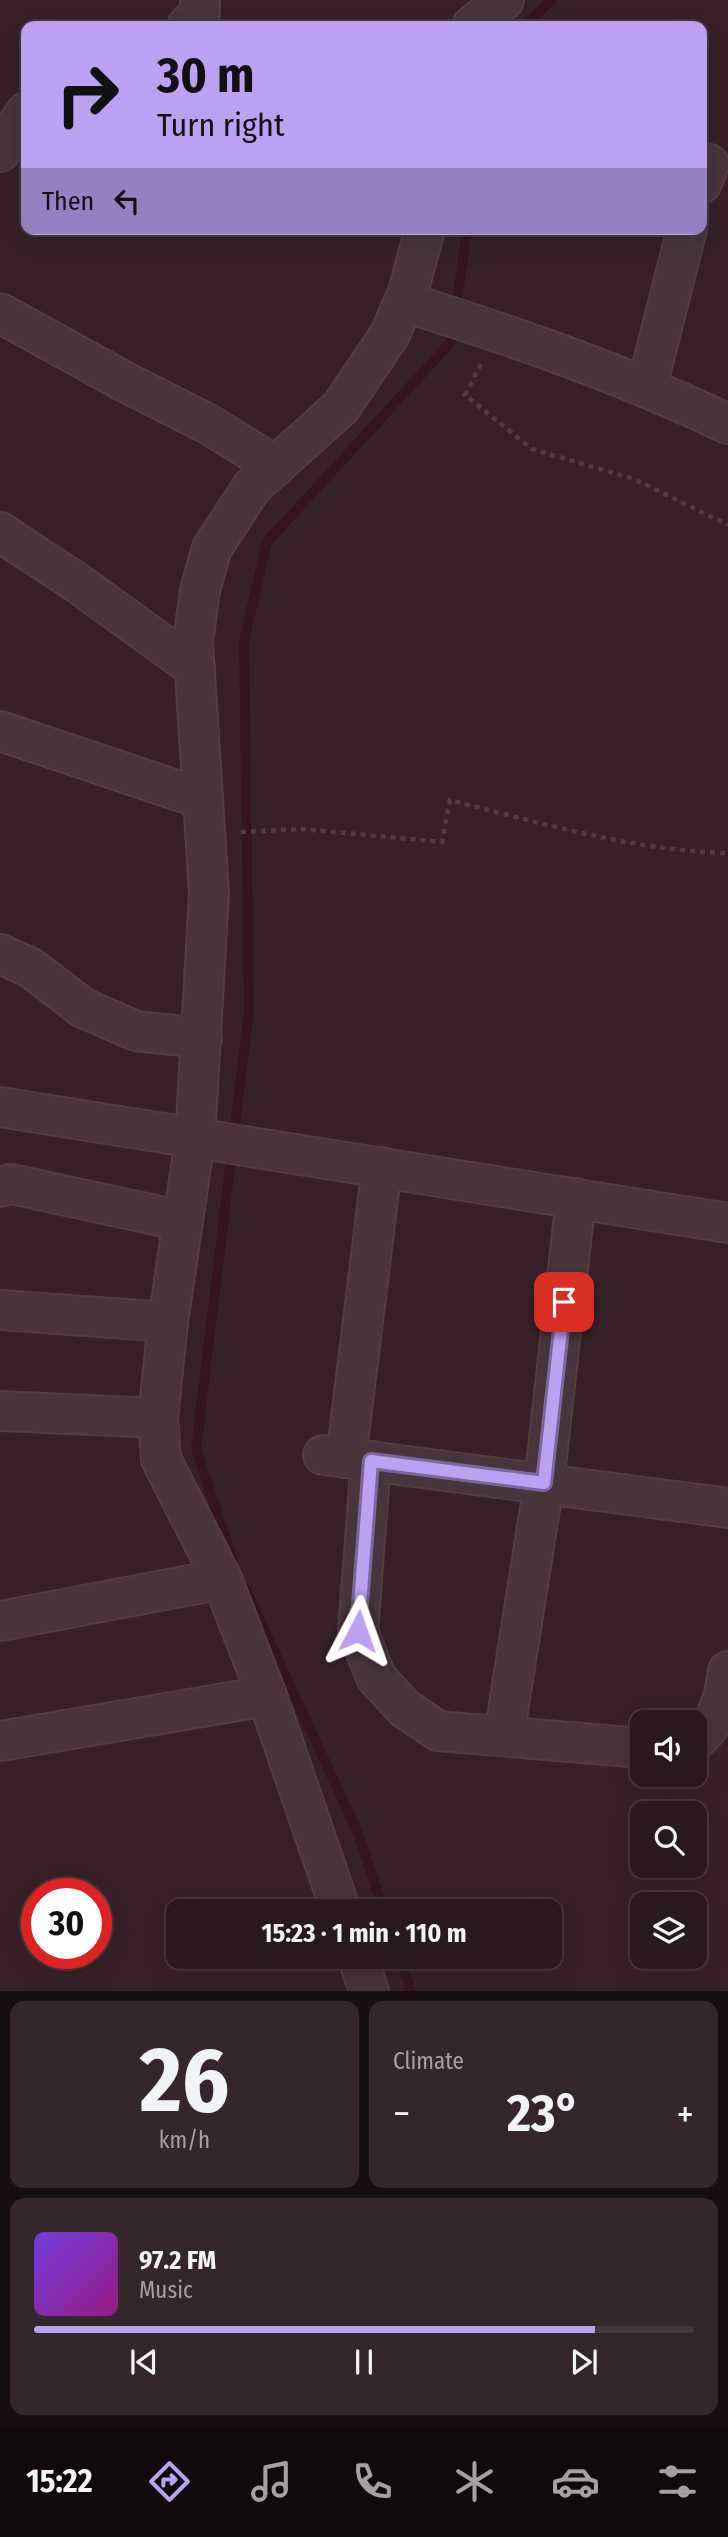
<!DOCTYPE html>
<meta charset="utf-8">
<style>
body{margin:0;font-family:"Fira Sans Condensed",sans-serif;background:#35262c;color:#f1f3f6;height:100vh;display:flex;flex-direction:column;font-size:26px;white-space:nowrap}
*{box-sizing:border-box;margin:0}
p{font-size:23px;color:#a5a0a4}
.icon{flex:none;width:38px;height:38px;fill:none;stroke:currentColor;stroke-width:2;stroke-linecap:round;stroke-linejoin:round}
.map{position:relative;height:1991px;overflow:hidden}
.side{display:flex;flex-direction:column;gap:10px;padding:10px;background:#170e11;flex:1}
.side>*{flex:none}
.banner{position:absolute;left:21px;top:21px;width:686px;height:214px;border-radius:14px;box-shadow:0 7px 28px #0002,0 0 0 2px #45383d;background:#bca0f2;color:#111;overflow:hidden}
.tools{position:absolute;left:630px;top:1710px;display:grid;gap:14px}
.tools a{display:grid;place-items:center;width:77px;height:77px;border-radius:14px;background:#29191f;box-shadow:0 7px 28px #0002,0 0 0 2px #45383d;font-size:35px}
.speed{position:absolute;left:21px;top:1878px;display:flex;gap:14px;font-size:35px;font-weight:700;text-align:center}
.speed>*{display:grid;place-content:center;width:91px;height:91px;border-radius:50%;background:#29191f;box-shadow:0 7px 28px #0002,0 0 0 2px #45383d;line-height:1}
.speed .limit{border:10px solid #d22;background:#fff;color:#111}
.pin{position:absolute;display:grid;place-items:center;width:60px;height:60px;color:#fff;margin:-30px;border-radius:14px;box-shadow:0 4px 10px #0006}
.me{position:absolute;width:77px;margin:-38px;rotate:4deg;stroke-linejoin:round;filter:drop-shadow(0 0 5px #0008)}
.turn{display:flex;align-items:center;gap:24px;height:147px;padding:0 21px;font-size:32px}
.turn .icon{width:91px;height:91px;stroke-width:2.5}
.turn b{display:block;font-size:49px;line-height:60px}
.then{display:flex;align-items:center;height:66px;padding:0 21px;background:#0003;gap:14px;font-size:26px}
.big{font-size:52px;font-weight:700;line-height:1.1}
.side .widget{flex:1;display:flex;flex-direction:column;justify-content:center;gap:10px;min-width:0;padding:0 24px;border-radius:14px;background:#35262c}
.side .dial{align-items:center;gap:0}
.dial b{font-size:91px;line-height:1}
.song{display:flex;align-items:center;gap:21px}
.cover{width:84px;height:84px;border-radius:10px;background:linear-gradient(135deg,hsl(260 70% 55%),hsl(310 70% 35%))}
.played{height:7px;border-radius:4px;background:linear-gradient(90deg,#bca0f2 85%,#45383d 85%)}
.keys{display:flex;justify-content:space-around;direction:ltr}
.heat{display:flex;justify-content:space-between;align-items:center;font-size:38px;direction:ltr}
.side .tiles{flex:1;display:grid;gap:10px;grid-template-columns:1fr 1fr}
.widget:last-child{grid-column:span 2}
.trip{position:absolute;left:166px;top:1899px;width:396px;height:70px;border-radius:14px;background:#29191f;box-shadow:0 7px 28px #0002,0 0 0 2px #45383d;font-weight:700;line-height:70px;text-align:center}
.tab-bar{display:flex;height:112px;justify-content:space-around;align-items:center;background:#100a0c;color:#a5a0a4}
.tab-bar .icon{width:49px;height:49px}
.tab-bar .active{color:#bca0f2}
.tab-bar b{font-size:32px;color:#f1f3f6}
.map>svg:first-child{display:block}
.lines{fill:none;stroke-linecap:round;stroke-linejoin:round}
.stream{stroke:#34151f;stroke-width:10}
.minor-casing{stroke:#513e44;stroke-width:42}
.tertiary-casing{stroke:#513e44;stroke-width:42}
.path{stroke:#513b4d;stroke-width:4.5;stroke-dasharray:5 5;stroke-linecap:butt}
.minor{stroke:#48343b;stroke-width:38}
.tertiary{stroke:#48343b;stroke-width:38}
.route-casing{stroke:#7a689d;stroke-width:18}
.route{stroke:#bca0f2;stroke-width:12}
</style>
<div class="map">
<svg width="728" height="1991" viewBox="0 0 728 1991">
<rect width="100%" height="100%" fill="#372129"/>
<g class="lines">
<!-- stream -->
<g class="stream">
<polyline points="524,26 552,0"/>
<polyline points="456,308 467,229"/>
<polyline points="234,1135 249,1009 244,641 267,542 451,342 453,327"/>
<polyline points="232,1150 196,1449 233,1561"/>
<polyline points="245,1588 358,1833 384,1911"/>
<polyline points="399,1956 411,1991"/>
</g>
<!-- minor casing -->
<g class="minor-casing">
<g id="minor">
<polyline points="187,26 200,13 200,0"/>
<polyline points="0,152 26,112"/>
<polyline points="702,183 709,164"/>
<path d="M404,302C515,336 623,374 728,424"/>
<polyline points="0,313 127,383 208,424 276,466"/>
<polyline points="647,386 687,229"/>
<polyline points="0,532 76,582 195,668"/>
<polyline points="0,731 203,799"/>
<polyline points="0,954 31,968 83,1008 136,1031 202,1038"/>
<polyline points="0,1107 728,1223"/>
<polyline points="0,1187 11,1184 183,1221"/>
<polyline points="0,1310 168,1322"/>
<polyline points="0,1411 158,1418"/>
<polyline points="323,1455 728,1508"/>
<polyline points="346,1458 382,1167"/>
<polyline points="371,1461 358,1631 376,1677 404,1708 438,1731 642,1748"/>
<polyline points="0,1621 222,1579"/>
<polyline points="504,1736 544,1483 576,1198"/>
<polyline points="0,1741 267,1696"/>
<path d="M695,1741C718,1721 724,1701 728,1671"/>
</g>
</g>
<!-- tertiary casing -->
<g class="tertiary-casing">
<g id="tertiary">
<polyline points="472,26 504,0"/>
<polyline points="341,1911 267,1696 222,1579 161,1459 158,1418 168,1322 195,1140 209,893 193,642 200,590 212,548 252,487 341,407 390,334 408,292 425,229"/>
<polyline points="357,1956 369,1991"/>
</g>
</g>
<!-- path -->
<g class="path">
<polyline points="481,364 465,395 532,449 634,479 728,525"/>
<path d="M241,832L301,829L442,842L450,800C540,823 635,851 728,853"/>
</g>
<!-- minor -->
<use href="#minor" class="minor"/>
<!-- tertiary -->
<use href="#tertiary" class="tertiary"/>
</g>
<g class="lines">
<!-- route casing -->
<g class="route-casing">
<polyline id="route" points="358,1631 371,1461 544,1483 564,1302"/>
</g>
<!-- route -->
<use href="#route" class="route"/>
</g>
</svg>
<div class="tools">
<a><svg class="icon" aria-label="sound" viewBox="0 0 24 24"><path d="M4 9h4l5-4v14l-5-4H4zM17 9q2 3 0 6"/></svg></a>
<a><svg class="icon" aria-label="search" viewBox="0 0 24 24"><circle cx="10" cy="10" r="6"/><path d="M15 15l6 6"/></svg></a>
<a><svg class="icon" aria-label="layers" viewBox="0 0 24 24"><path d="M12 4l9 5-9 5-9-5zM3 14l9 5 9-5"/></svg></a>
</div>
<div class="speed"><div class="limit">30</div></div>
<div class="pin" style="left:564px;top:1302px;background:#d93025"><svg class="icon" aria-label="arrive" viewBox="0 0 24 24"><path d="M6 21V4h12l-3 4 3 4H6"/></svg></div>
<svg class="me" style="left:358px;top:1631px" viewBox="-20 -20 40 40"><path d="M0-17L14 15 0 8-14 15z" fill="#bca0f2" stroke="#fff" stroke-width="4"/></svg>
<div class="trip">15:23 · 1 min · 110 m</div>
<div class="banner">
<div class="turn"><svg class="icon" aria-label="right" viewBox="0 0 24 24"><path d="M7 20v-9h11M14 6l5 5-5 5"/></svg><div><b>30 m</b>Turn right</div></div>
<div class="then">Then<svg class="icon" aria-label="left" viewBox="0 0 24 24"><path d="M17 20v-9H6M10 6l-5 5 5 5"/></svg></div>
</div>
</div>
<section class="side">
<div class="tiles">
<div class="widget dial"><b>26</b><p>km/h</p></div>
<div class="widget"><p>Climate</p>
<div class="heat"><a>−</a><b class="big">23°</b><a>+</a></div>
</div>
<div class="widget">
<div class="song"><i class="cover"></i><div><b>97.2 FM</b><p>Music</p></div></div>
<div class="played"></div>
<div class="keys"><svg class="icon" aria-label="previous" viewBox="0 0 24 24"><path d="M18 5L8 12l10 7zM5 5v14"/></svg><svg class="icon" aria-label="pause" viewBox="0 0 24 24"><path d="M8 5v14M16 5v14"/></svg><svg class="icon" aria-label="next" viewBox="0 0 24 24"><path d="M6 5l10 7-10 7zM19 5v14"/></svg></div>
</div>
</div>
</section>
<nav class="tab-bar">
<b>15:22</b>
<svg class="icon active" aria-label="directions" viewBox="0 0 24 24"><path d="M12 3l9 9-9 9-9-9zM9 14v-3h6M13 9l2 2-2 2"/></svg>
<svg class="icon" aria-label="music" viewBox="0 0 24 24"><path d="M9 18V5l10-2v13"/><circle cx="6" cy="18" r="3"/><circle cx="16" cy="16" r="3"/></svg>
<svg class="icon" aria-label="phone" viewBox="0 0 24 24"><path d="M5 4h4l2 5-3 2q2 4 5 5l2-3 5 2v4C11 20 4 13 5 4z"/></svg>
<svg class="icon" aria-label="climate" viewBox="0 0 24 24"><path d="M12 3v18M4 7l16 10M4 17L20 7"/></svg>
<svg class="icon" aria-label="car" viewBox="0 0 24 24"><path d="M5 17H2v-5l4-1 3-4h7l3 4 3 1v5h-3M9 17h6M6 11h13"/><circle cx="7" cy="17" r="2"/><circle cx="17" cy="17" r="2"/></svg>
<svg class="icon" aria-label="filters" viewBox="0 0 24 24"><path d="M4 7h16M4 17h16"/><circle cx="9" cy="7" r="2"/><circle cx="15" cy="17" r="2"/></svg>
</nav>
